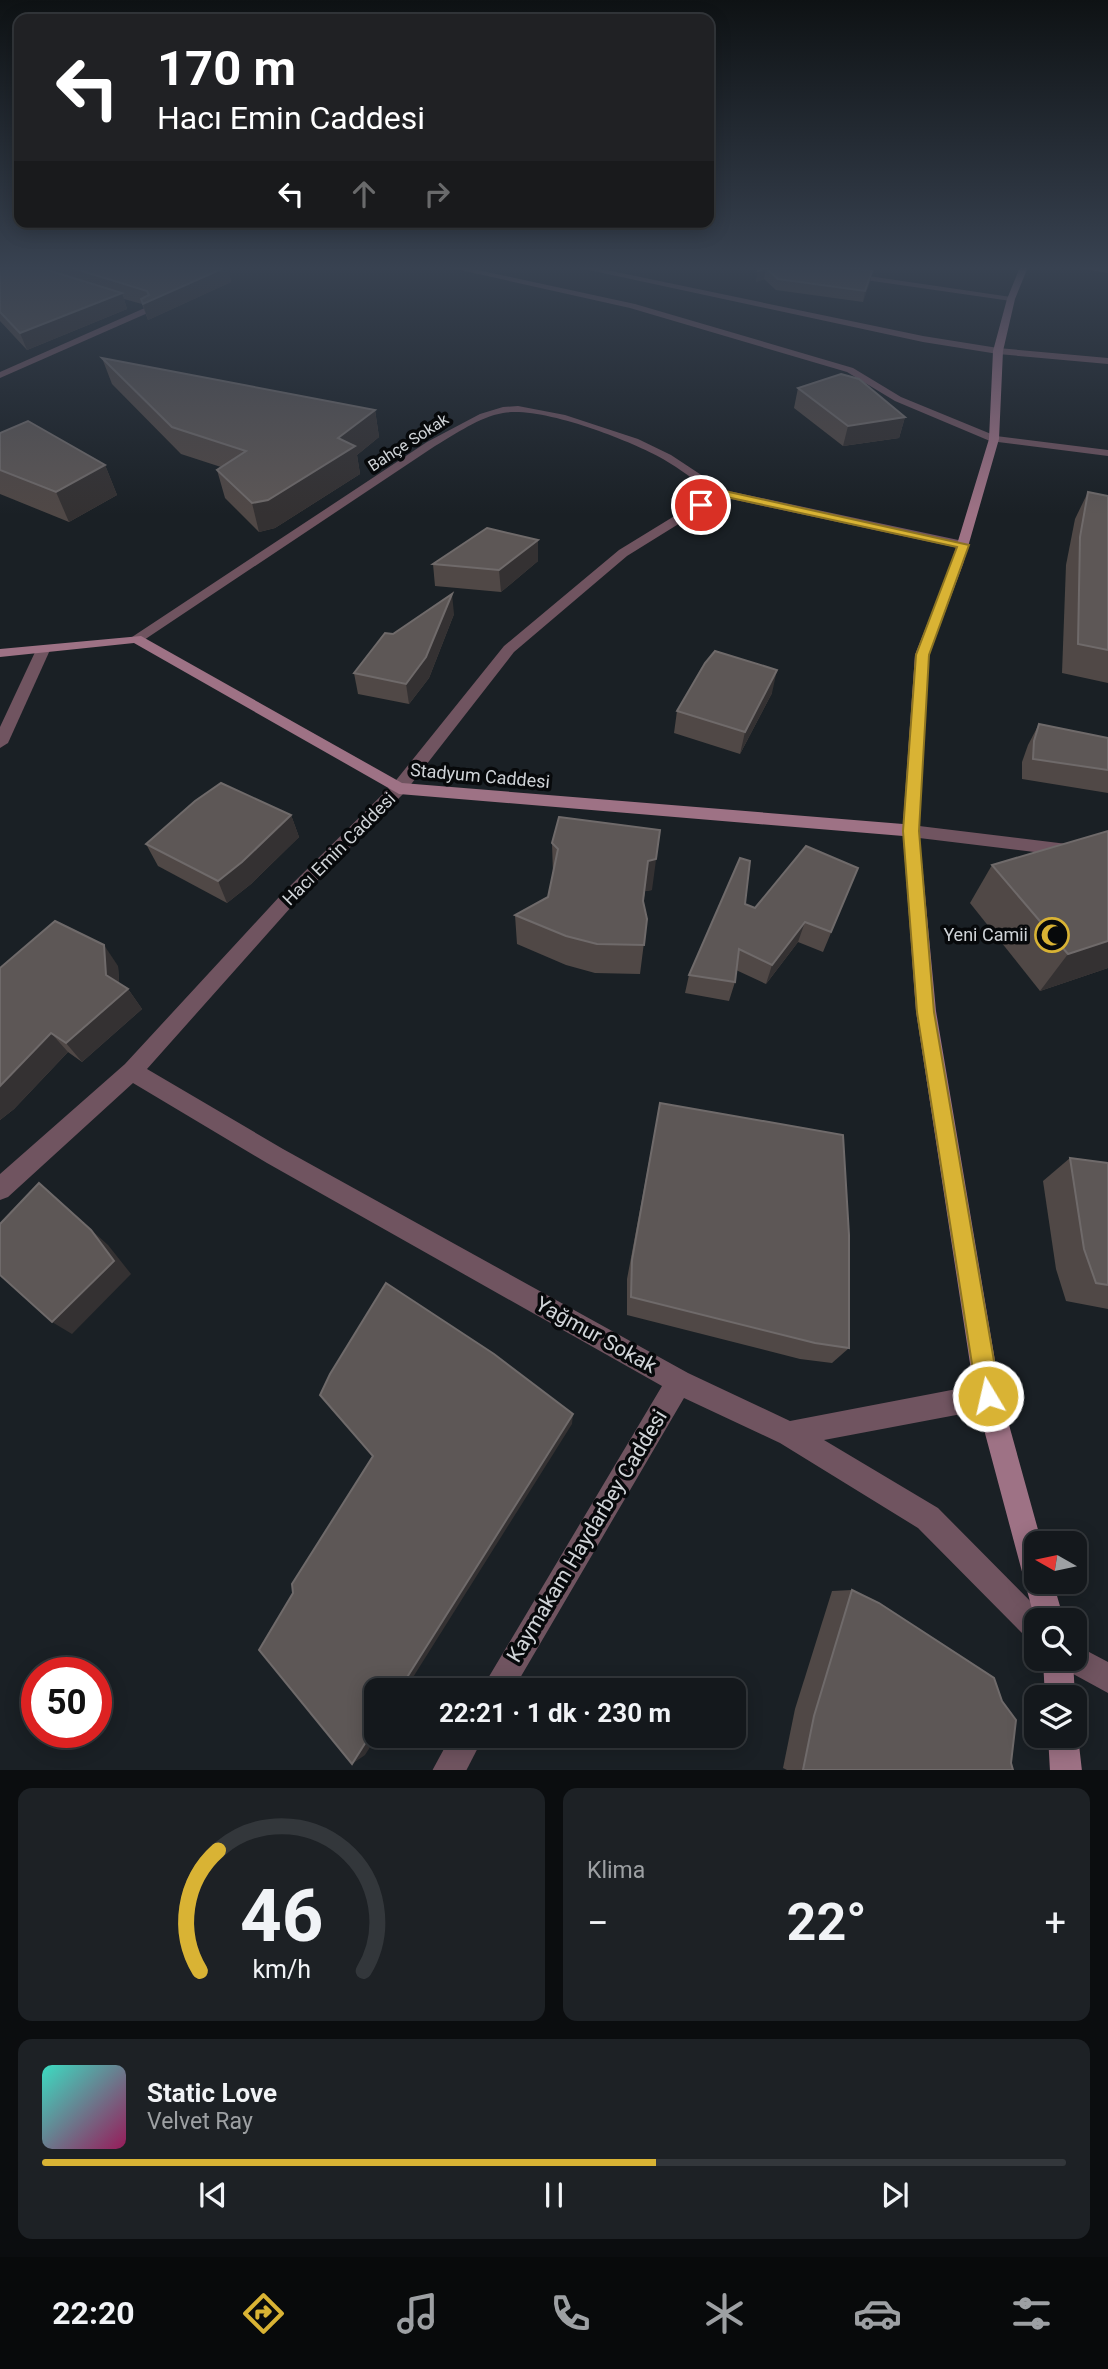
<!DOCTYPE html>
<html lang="tr">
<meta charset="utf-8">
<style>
body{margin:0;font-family:Roboto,sans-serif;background:#1d2125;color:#f1f3f6;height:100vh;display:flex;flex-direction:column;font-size:26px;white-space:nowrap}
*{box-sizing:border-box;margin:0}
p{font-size:23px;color:#9da0a3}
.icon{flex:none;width:38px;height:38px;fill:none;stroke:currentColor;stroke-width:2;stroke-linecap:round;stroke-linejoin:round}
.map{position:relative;height:1770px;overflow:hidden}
.sheet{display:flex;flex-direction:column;gap:18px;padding:18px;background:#0b0d0f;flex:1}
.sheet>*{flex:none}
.top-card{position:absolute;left:14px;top:14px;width:700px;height:214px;border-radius:14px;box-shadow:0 4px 18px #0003,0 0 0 2px #33373b;background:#202124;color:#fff;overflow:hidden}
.needle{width:46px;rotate:279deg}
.buttons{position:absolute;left:1024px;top:1531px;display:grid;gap:14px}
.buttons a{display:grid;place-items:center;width:63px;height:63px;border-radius:14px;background:#14181c;box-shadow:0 4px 18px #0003,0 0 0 2px #33373b;font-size:35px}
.speed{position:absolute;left:21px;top:1657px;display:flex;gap:14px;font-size:35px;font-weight:700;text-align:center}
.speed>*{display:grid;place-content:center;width:91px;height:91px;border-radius:50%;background:#14181c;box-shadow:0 4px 18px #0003,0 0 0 2px #33373b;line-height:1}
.speed .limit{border:10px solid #d22;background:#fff;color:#111}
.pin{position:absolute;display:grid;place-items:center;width:60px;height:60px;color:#fff;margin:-30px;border:4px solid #fff;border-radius:50%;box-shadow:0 2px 7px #0007}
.me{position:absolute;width:77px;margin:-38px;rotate:351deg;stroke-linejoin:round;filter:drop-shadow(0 0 5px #0008)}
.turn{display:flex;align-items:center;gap:24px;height:147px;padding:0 28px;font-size:32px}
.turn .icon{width:91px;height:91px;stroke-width:2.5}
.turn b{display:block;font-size:49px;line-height:60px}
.lanes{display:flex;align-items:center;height:66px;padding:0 28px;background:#0003;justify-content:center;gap:35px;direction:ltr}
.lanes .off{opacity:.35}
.big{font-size:52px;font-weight:700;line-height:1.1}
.sheet .card{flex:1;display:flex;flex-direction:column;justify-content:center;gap:10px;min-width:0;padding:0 24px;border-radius:14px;background:#1d2125}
.sheet .dial{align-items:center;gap:0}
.dial svg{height:182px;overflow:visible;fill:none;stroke:#33373b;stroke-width:7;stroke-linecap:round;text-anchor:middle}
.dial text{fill:#f1f3f6;stroke:none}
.song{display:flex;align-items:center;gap:21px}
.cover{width:84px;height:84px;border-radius:10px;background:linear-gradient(135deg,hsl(170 70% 55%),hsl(330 70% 35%))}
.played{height:7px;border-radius:4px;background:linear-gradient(90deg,#d9b334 60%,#33373b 60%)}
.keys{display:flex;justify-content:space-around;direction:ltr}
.heat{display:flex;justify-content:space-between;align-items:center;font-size:38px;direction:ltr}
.sheet .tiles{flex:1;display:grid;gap:18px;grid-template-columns:1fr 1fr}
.card:last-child{grid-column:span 2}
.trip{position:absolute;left:364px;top:1678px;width:382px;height:70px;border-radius:14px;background:#14181c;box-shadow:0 4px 18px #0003,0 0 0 2px #33373b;font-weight:700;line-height:70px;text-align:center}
.tabs{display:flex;height:112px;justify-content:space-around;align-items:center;background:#080a0b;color:#9da0a3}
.tabs .icon{width:49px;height:49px}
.tabs .active{color:#d9b334}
.tabs b{font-size:32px;color:#f1f3f6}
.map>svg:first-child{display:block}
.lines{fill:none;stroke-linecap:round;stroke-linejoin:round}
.street{fill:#705460;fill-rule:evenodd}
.secondary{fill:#9e7285;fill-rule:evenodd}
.wall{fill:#504846}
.shaded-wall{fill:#343132}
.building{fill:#5d5756;stroke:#6f6a6a;stroke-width:2}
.route{fill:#d9b334;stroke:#8d7422;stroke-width:2}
.labels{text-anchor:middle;stroke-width:7;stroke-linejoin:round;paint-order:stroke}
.far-street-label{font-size:16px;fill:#d0d4d8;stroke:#07090b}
.street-label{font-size:18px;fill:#d0d4d8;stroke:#07090b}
.poi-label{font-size:18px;fill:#d0d4d8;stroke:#07090b;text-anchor:end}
.near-street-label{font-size:21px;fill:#d0d4d8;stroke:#07090b}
</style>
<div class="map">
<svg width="1108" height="1771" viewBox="0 0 1108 1771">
<rect width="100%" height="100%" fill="#1a2025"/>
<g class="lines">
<!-- street -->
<g class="street">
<polygon points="447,267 464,267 635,304 853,368 901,397 996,436 1108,450 1108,456 990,441 895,401 847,372 630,308"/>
<polygon points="575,267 592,267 923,336 998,348 1108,358 1108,364 998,354 923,342"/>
<polygon points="1079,267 1108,269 1108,273 1083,269"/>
<polygon points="848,273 1011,297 1015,299 1011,301 845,277"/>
<polygon points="147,307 150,312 0,378 0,372"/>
<path d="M518,406L565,415L638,439L671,455L724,490L963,541L969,545L963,549L722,497L627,556L514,652L405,792L292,906L147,1069L283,1149L688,1373L790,1421L988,1383L997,1387L1001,1396L997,1405L988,1409L824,1440L938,1508L1046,1617L1048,1620H1036V1642L1026,1637L918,1528L780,1443L684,1398L513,1690H481L662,1386L267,1163L133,1083L8,1197L0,1200V1174L125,1064L280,896L393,784L504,646L619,550L712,493C696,481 680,469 663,459C629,440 542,406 503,413C479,417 456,434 435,446L141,642H131L129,639L427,442L480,414L503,407Z"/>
<polygon points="43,646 50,650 8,743 0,748 0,727 36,650"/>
<polygon points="911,825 1108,849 1108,861 911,837 903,831"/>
<polygon points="1074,1644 1108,1662 1108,1693 1064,1669 1059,1659 1074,1659"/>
<polygon points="451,1736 484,1736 466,1771 432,1771"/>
</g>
<!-- secondary -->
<g class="secondary">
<polygon points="1020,267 1028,267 1015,299 1003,351 999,439 963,564 929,655 919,831 936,1011 1001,1396 1042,1544 1036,1544 1036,1582 1053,1582 1064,1620 1036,1620 1036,1624 975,1396 916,1011 903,836 399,794 134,643 0,657 0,649 141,636 402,783 903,824 915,655 951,564 989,439 993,351 1007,299"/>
<polygon points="1043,1659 1073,1659 1075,1698 1074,1700 1045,1698"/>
<polygon points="1074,1727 1078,1736 1082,1771 1050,1771 1048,1736 1074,1736"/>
</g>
</g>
<!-- wall -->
<g class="wall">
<polygon points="0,267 228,267 231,282 148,320 142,304 124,299 127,309 27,350 0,321"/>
<polygon points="759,267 875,267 872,274 863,302 776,290 764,279 756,282"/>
<polygon points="102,358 375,410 379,437 357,455 360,474 275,528 259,532 225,498 217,470 221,467 181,454 112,384"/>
<polygon points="798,388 905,417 899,438 843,446 794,408"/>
<polygon points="0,433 105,465 117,495 69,522 0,494"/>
<polygon points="1088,492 1108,496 1108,683 1062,673 1066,565 1075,519"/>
<polygon points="538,561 501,592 435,586 433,564"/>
<polygon points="454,614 429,678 409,704 358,694 354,673 393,634"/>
<polygon points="772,693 740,754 674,733 677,711"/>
<polygon points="1039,724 1108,738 1108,793 1022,779 1022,762 1028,745"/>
<polygon points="291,815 299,837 251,884 227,903 158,866 146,844"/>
<polygon points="552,843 652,890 645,891 643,903 647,919 640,974 595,973 566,965 517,944 515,915 548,897 553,874"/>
<polygon points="992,865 1108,968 1040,991 970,903"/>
<polygon points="858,868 823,952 798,942 766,984 736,970 735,982 729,1001 685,993 689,975 745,904 755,908"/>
<polygon points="118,966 119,983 128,989 142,1009 82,1062 68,1052 14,1109 0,1120 0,968"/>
<polygon points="660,1103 849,1348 832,1363 800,1359 627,1315 627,1279"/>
<polygon points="1070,1158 1108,1163 1108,1309 1066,1301 1056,1269 1043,1181"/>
<polygon points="852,1590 1011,1763 1013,1770 787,1770 783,1768 795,1709 832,1591"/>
</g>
<!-- shaded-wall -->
<g class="shaded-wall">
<polygon points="226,267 228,267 231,282 148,320 143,304"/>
<polygon points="766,268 764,279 756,282 758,271"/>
<polygon points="872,271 870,282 863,302 865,291"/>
<polygon points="122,293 127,309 27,350 20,333"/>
<polygon points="375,410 379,437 357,455 360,474 275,528 259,532 252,503"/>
<polygon points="905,417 899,438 843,446 848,426"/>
<polygon points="105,465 117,495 69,522 56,492"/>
<polygon points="538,540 538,561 501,592 499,570"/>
<polygon points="452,594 454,614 429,678 409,704 406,684"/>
<polygon points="777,670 772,693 740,754 745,732"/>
<polygon points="291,815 299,837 251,884 227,903 218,881"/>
<polygon points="660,830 652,890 645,891 639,931 648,861"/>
<polygon points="805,922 798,942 766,984 772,965"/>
<polygon points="1108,941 1108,968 1040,991 1068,954"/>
<polygon points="104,945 118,966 120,995 106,975"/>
<polygon points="128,989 142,1009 82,1062 66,1043"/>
<polygon points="51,1033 68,1052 14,1109 0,1120 0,1086"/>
<polygon points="39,1183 108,1245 131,1274 72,1334 52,1322"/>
<polygon points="573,1414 572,1424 405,1690 399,1690"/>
<polygon points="376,1726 377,1736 365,1755 352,1764"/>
</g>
<!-- building -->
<g class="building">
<polygon points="0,267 38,267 122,293 20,333 0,312"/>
<polygon points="69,267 226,267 143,304 141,299 149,295 147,291"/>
<polygon points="759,267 847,267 872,271 865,291 778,279 766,268 758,271"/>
<polygon points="102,358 375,410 338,438 355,446 268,500 252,503 217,470 246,451 172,427"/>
<polygon points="841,374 859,379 905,417 848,426 798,388"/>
<polygon points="28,421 105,465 56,492 0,470 0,433"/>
<polygon points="1088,492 1108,496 1108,650 1078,644 1080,537"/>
<polygon points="487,528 538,540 499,570 433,564"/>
<polygon points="452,594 426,657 406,684 354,673 385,633 393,634"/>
<polygon points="715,651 777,670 745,732 677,711 705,663"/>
<polygon points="1039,724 1108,738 1108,770 1033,759 1034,741"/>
<polygon points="221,783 291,815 242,862 218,881 146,844 195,801"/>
<polygon points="559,817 660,830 656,859 648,861 643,901 647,919 644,945 597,944 566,936 515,915 548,897 558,849 552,843"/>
<polygon points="1108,831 1108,941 1068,954 992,865"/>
<polygon points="806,846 858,868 831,932 805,922 772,965 739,949 735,982 689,975 740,858 750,861 745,904 755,908"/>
<polygon points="55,921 104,945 106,975 128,989 66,1043 51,1033 0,1086 0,968"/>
<polygon points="660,1103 843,1135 849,1235 849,1348 815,1343 631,1297 632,1260"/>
<polygon points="1070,1158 1108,1163 1108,1285 1096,1283 1084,1249"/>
<polygon points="39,1183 91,1230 114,1261 52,1322 0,1275 0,1224"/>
<polygon points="386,1283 494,1354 573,1414 399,1690 376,1690 376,1726 352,1764 259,1650 293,1593 292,1584 373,1456 320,1395 330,1374"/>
<polygon points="852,1590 879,1603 994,1678 1002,1701 1016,1720 1011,1763 1013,1770 803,1770 814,1716"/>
</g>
<!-- sky -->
<linearGradient id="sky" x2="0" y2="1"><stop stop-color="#0e1214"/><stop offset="0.52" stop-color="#384251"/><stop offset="1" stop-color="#384251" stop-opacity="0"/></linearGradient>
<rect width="1108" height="515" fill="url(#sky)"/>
<!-- route -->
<polygon class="route" points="720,490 969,545 929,655 919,831 934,1012 1000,1396 997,1405 988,1408 980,1405 977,1396 917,1012 903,831 916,655 957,547 722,496 705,507 696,505"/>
<!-- icons -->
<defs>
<g id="mosque-ring" transform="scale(1.75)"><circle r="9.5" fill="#07090b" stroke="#d9b334" stroke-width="1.5"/><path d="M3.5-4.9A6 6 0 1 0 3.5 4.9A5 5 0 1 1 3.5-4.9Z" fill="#d9b334"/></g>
</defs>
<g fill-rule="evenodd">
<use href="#mosque-ring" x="1052" y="935"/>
</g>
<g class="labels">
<!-- far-street labels -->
<g class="far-street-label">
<text transform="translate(408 442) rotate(-33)" y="6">Bahçe Sokak</text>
</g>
<!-- street labels -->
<g class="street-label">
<text transform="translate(480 776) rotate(5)" y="6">Stadyum Caddesi</text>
<text transform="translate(339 849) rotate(-45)" y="6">Hacı Emin Caddesi</text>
</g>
<!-- poi labels -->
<g class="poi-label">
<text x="1028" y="941">Yeni Camii</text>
</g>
<!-- near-street labels -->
<g class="near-street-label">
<text transform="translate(596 1335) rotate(29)" y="7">Yağmur Sokak</text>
<text transform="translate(587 1536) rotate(-59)" y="7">Kaymakam Haydarbey Caddesi</text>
</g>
</g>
</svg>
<div class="buttons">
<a><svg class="needle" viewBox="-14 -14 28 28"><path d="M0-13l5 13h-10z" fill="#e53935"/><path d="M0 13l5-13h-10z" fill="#9da0a3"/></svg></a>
<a><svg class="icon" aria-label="search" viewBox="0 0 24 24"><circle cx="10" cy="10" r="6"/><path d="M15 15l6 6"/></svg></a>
<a><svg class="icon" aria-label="layers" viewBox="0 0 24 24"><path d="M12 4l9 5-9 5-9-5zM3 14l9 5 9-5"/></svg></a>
</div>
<div class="speed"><div class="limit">50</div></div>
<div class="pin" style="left:701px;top:505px;background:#d93025"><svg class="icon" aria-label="arrive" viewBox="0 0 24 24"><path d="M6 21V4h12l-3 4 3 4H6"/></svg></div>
<svg class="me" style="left:988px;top:1396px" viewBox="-20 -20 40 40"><circle r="17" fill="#d9b334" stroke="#fff" stroke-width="3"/><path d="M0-11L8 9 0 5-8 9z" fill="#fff"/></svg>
<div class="trip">22:21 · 1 dk · 230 m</div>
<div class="top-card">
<div class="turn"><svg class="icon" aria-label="left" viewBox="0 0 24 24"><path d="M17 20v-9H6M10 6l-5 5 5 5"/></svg><div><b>170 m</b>Hacı Emin Caddesi</div></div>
<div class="lanes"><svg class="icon" aria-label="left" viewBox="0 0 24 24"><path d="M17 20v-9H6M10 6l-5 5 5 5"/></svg><svg class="icon off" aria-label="ahead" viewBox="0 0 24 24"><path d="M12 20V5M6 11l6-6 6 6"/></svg><svg class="icon off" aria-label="right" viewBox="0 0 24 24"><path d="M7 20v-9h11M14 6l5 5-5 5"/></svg></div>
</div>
</div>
<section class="sheet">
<div class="tiles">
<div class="card dial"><svg viewBox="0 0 100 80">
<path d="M14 69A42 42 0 1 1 86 69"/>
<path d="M14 69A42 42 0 0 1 22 16" stroke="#d9b334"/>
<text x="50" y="56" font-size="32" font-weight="700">46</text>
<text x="50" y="72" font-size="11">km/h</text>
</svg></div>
<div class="card"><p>Klima</p>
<div class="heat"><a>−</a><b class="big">22°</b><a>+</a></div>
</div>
<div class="card">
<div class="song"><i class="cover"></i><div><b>Static Love</b><p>Velvet Ray</p></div></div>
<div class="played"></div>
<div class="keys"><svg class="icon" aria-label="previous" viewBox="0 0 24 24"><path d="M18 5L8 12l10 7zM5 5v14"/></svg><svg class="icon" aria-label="pause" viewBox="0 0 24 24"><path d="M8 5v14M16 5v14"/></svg><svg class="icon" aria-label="next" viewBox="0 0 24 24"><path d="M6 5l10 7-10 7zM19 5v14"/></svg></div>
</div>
</div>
</section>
<nav class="tabs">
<b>22:20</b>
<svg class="icon active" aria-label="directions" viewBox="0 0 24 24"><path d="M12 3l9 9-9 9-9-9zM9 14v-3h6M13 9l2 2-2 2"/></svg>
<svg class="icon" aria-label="music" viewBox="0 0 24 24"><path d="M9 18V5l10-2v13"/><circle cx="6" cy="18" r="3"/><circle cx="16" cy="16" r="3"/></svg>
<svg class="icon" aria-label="phone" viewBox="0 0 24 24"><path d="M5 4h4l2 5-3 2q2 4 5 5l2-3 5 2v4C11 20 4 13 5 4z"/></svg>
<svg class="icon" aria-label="climate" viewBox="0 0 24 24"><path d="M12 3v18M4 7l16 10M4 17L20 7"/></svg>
<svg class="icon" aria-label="car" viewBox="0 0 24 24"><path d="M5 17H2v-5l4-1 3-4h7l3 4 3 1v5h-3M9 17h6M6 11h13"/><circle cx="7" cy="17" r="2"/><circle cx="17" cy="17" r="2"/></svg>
<svg class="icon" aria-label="filters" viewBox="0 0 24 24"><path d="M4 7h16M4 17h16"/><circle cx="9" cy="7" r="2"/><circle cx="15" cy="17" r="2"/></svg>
</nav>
